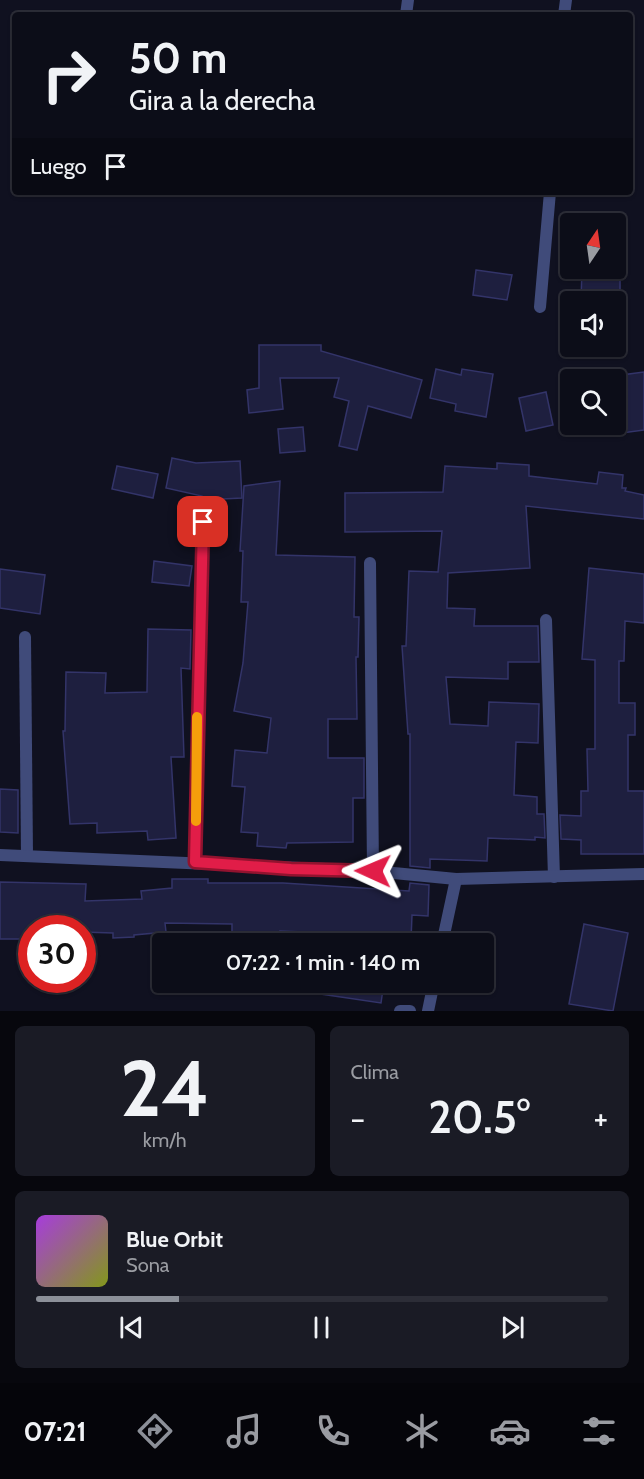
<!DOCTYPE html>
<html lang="es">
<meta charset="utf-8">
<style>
body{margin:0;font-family:Cabin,sans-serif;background:#1a1b25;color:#f1f3f6;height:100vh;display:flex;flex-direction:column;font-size:22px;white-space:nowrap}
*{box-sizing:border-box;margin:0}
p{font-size:20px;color:#9a9ca2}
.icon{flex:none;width:33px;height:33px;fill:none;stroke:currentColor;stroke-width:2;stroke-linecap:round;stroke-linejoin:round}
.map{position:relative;height:1011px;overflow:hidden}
.side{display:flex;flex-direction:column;gap:15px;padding:15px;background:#07070d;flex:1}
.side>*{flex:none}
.banner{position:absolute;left:12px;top:12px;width:621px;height:183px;border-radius:6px;box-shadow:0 2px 4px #0004,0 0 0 2px #2c2d37;background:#0c0d18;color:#f1f3f6;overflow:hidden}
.needle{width:39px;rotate:13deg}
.buttons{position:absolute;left:560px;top:213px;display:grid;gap:12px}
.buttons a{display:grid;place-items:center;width:66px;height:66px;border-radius:6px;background:#0c0d18;box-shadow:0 2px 4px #0004,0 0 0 2px #2c2d37;font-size:30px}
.speed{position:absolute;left:18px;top:915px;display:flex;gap:12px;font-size:30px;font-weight:700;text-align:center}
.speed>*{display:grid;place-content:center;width:78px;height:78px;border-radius:50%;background:#0c0d18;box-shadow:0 2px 4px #0004,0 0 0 2px #2c2d37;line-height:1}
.speed .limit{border:9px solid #d22;background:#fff;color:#111}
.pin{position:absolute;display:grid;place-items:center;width:51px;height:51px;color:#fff;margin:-26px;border-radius:12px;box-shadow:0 3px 9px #0006}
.me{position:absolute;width:66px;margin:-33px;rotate:271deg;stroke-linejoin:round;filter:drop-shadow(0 0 4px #0008)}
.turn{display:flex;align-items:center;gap:21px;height:126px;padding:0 18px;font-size:27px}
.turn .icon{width:78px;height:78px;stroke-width:2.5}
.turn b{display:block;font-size:42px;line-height:51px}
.then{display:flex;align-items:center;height:57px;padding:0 18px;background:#0003;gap:12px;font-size:22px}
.big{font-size:45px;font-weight:600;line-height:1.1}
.side .widget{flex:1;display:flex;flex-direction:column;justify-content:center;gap:9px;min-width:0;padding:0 21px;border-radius:9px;background:#1a1b25}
.side .dial{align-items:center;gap:0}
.dial b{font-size:78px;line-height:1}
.song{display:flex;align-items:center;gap:18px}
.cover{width:72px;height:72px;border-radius:9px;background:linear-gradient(135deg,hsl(280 70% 55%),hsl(70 70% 35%))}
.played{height:6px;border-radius:3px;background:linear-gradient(90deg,#8c9099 25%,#2c2d37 25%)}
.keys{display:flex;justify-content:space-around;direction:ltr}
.heat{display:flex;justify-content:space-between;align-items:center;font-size:33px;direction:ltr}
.side .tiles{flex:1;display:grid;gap:15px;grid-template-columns:1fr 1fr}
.widget:last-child{grid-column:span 2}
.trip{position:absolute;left:152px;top:933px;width:342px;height:60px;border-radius:6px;background:#0c0d18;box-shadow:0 2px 4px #0004,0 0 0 2px #2c2d37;font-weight:600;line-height:60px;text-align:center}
.tabs{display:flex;height:96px;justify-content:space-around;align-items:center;background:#05050a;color:#9a9ca2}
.tabs .icon{width:42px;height:42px}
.tabs .current{color:#8c9099}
.tabs b{font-size:27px;color:#f1f3f6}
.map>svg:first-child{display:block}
.building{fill:#1e1f3f;stroke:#333469;stroke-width:1.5}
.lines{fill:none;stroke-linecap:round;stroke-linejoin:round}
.street{stroke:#404b7a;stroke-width:12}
.route-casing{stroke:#92132f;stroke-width:15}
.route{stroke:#e11d48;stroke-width:10}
.slow{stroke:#f59e0b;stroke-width:10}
</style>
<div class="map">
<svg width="644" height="1011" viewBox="0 0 644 1011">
<rect width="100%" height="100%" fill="#101120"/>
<!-- building -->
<g class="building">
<polygon points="582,268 620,268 620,302 581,302"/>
<polygon points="476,270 512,275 507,300 473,295"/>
<polygon points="259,345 321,345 321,351 422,380 411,418 368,406 357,450 339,446 349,401 334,397 339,378 280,378 283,409 249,413 247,390 259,388"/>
<polygon points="436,369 461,375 462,369 493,374 486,417 455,411 456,404 430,398"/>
<polygon points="644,372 644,430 622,433 614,376"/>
<polygon points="546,392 553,425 526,431 519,398"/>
<polygon points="303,427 305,451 280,453 278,429"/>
<polygon points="172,458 196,463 240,461 242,498 202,500 202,496 166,488"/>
<polygon points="497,463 529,465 529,476 597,484 599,472 623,475 622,488 626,488 625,491 644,495 644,519 526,506 530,568 448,573 447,608 475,609 474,626 538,626 539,662 508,662 508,679 446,677 450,724 488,726 489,702 539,704 538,743 516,742 514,795 537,797 537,814 544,814 545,838 535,837 535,840 488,838 487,861 430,859 430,868 410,866 410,734 408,734 402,646 406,646 409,571 438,572 442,531 345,532 345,493 443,492 445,466 497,469"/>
<polygon points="117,466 158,474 153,498 112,489"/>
<polygon points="280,481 276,555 355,557 354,617 359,617 358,657 356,657 357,719 328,719 328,758 364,758 364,798 353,798 353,842 287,843 286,848 257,846 258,833 241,832 245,787 232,786 235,750 267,753 271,718 234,711 243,663 248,602 241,602 243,551 240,551 244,486"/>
<polygon points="154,561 192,566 189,586 152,582"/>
<polygon points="589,568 644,574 644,623 625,621 624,661 619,661 619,703 635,703 635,735 628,735 628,791 644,791 644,854 581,854 581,840 561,839 560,815 581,816 581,791 588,791 587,749 595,749 595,660 582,659"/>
<polygon points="0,569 45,575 40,614 0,608"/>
<polygon points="148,629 191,630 190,669 181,668 184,757 171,757 176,838 148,840 147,831 97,833 97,823 70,824 63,731 65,731 66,672 106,673 105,693 147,692"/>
<polygon points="0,789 18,790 18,833 0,832"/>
<polygon points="172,879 208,879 208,883 283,883 409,891 410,883 429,885 428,916 412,915 411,940 378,938 378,935 280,931 280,944 232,944 232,924 165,923 166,932 134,935 134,937 113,938 113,933 82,932 82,928 32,928 32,939 0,939 0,882 86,884 85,901 142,899 141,891 172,888"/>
<polygon points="584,924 628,933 613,1011 569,1004"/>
<polygon points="322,982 384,982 381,1003 321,994"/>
</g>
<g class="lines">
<!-- street -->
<g class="street">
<polyline points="406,15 408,0"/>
<polyline points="564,15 566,0"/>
<polyline points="540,307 550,192"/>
<polyline points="370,563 373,871"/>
<polyline points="546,620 554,877"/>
<polyline points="25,637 27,855"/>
<polyline points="0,855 373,871 456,879 644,874"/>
<polyline points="195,862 203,522"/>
<polyline points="442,944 456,879"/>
<polyline points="400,1011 410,1011"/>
<polyline points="428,1011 434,982"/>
</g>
</g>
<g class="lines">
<!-- route casing -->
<g class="route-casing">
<polyline id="route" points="203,522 195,862 291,869 373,871"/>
</g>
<!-- route -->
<use href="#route" class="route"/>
<!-- slow -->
<polyline class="slow" points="196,821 197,717"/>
</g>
</svg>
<div class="buttons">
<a><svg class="needle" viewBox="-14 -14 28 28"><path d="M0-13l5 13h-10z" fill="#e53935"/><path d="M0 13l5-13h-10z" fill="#9a9ca2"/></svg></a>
<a><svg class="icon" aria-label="sound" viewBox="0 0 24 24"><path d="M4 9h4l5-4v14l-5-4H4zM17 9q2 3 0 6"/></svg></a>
<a><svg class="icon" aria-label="search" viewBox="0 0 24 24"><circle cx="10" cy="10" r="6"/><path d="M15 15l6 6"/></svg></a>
</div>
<div class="speed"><div class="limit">30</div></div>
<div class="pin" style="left:203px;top:522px;background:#d93025"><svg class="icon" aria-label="arrive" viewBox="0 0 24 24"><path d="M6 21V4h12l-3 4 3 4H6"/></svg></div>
<svg class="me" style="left:373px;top:871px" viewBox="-20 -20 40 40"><path d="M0-17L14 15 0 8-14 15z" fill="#e11d48" stroke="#fff" stroke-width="4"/></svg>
<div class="trip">07:22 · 1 min · 140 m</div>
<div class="banner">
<div class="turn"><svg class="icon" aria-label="right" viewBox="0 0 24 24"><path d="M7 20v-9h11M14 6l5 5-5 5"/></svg><div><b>50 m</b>Gira a la derecha</div></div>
<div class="then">Luego<svg class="icon" aria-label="arrive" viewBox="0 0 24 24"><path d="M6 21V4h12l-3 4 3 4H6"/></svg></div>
</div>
</div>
<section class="side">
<div class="tiles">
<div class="widget dial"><b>24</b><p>km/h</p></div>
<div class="widget"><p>Clima</p>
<div class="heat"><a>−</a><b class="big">20.5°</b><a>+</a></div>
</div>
<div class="widget">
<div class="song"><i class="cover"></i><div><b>Blue Orbit</b><p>Sona</p></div></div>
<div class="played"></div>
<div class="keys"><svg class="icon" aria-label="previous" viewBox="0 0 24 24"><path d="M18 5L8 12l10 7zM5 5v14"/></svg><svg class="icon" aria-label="pause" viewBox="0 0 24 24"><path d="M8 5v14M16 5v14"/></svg><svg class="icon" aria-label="next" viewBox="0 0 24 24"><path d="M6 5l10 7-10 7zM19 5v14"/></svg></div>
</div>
</div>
</section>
<nav class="tabs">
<b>07:21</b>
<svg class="icon current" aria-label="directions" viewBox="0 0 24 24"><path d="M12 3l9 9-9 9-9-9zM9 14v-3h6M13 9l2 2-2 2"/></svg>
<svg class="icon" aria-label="music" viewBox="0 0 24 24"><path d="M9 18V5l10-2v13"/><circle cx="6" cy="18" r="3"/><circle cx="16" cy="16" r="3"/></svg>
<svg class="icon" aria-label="phone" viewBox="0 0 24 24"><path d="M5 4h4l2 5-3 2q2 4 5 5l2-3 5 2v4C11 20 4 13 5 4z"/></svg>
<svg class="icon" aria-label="climate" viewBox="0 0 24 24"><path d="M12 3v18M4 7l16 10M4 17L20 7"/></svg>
<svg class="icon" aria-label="car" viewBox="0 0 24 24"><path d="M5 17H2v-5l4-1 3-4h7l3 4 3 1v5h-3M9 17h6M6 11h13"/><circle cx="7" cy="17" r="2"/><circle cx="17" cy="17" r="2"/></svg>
<svg class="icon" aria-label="filters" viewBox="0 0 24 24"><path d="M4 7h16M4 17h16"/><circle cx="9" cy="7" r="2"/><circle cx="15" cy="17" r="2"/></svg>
</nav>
